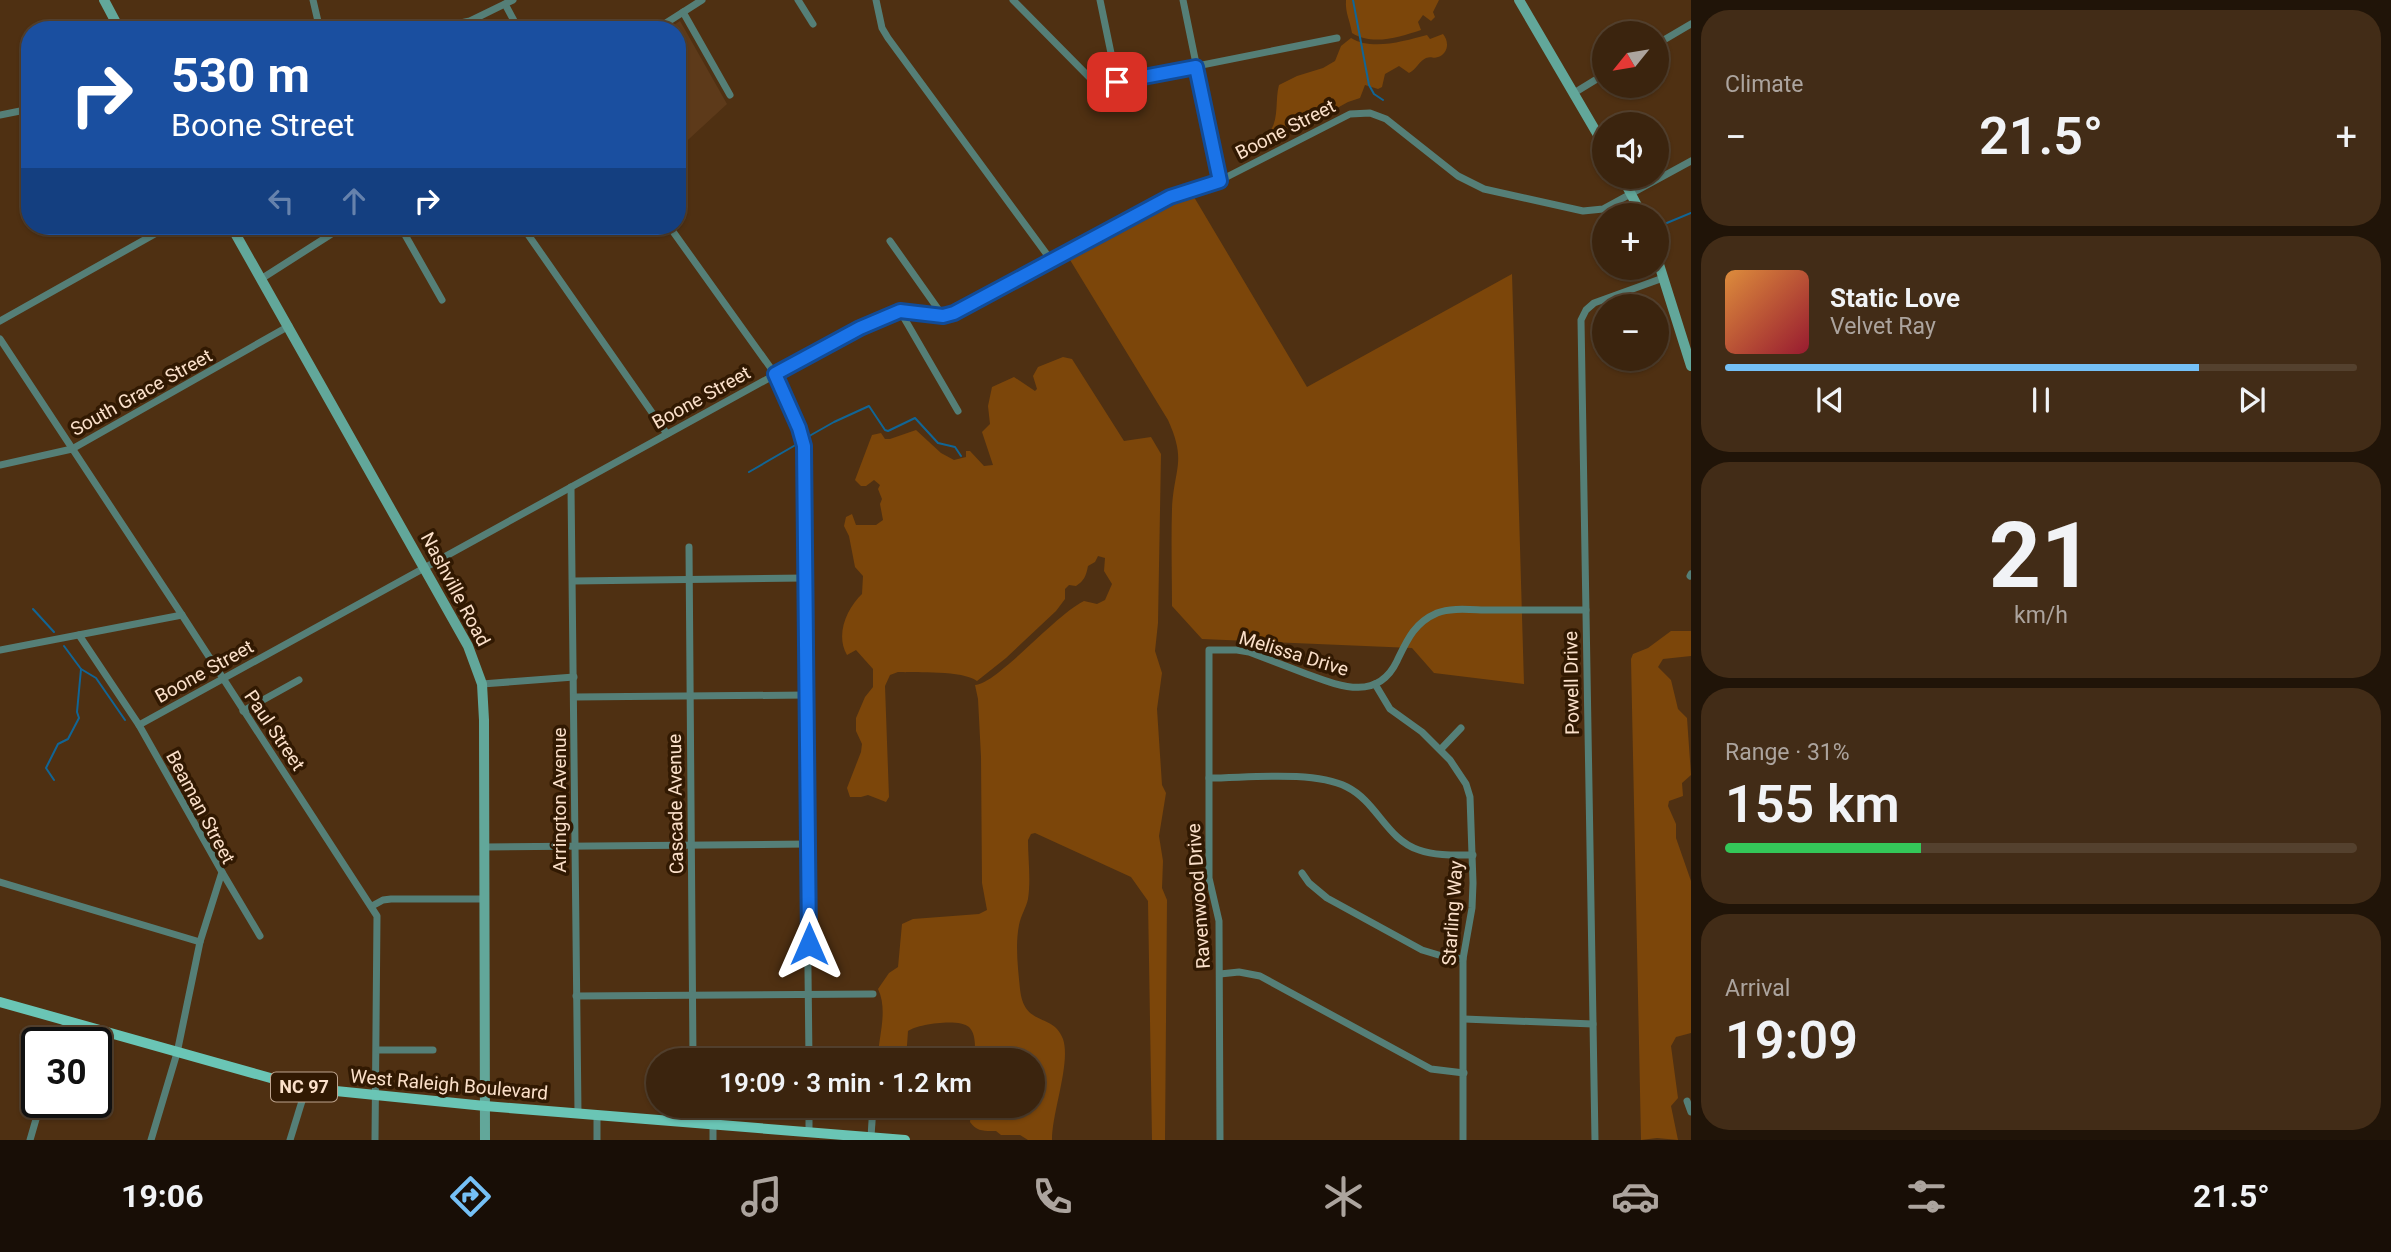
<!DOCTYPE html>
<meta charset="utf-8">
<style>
body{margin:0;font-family:Roboto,sans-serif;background:#422c17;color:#f1f3f6;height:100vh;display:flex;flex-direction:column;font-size:26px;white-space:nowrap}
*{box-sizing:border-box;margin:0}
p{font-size:23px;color:#aca49e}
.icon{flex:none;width:38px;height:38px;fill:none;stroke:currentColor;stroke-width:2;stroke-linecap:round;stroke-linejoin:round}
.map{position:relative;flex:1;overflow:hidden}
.drawer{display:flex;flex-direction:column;gap:10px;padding:10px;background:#201408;width:700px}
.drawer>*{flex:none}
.hud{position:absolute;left:21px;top:21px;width:665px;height:214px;border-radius:28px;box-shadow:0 2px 5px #0004,0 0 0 2px #54412e;background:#1a4fa0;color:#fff;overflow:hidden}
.needle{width:46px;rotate:240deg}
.controls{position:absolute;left:1592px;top:21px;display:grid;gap:14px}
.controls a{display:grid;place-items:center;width:77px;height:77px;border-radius:50%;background:#3b240e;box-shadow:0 2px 5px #0004,0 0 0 2px #54412e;font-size:35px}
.speed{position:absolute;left:21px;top:1027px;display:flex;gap:14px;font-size:35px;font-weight:700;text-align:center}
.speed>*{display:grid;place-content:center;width:91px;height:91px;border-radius:50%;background:#3b240e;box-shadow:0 2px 5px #0004,0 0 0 2px #54412e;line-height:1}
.speed .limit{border:4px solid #111;border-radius:10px;background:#fff;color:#111}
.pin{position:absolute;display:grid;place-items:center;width:60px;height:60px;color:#fff;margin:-30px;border-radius:14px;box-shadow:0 4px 10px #0006}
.me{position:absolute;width:77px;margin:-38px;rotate:0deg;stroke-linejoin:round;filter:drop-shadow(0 0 5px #0008)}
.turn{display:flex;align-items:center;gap:24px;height:147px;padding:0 35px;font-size:32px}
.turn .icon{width:91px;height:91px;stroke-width:2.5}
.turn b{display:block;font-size:49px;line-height:60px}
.lanes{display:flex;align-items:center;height:66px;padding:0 35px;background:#0003;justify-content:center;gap:35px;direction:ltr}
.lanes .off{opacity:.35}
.big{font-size:52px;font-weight:600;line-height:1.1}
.drawer .tile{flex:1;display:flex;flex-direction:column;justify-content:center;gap:10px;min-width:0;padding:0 24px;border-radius:28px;background:#422c17}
.drawer .dial{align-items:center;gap:0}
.dial b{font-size:91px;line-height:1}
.song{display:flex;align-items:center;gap:21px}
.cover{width:84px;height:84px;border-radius:10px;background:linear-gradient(135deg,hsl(30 70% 55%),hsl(350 70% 35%))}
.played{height:7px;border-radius:4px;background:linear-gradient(90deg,#75c0f6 75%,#54412e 75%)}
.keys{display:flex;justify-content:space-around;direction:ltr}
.heat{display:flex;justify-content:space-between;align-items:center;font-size:38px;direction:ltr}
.charge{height:10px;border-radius:5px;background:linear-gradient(90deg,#34c759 31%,#54412e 0)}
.trip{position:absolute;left:646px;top:1048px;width:399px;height:70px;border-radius:35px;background:#3b240e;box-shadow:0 2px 5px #0004,0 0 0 2px #54412e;font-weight:600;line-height:70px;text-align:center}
.dock{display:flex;height:112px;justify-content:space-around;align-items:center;background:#180e06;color:#aca49e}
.dock .icon{width:49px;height:49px}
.dock .active{color:#75c0f6}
.dock b{font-size:32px;color:#f1f3f6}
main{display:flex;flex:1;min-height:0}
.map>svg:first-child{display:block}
.built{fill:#5d3a1a}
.green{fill:#7c460a}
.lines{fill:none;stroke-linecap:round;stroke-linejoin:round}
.stream{stroke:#116595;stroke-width:2}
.street{stroke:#557f77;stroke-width:7}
.secondary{stroke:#62a79a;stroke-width:10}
.primary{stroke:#6ac5b5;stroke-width:10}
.route-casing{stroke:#114b97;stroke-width:18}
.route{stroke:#1a73e8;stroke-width:12}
.labels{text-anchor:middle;stroke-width:7;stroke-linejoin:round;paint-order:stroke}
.shield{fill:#311902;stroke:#bea48e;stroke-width:2}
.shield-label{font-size:18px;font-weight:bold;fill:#fbe0ca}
.street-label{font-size:19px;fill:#fbe0ca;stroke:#311902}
</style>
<main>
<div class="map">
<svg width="1691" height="1140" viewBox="0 0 1691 1140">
<rect width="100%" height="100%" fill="#4f3012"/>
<!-- built -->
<polygon class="built" points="680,21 727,104 677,150 677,30 666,30"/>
<!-- green -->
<g class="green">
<path d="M1346,0H1439L1433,12L1435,17L1431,21L1423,15L1418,22L1421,30C1400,37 1372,46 1352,33C1350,20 1345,13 1346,0Z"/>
<path d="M1443,34C1449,41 1449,53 1438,57C1433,59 1432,56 1426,58C1419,61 1416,70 1409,73L1399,66L1385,74L1382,87L1378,89L1365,85L1360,98L1348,102L1239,162C1248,143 1261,146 1271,130C1279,117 1275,99 1279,85L1297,76L1323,68L1335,61L1341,46L1351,38C1372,51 1404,41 1427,35L1430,39Z"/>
<path d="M1194,197L1307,387L1512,274L1524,684L1434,673L1412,648L1202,639L1172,606C1172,574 1171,541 1172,509C1174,468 1187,462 1168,420L1067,255L1176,199Z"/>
<path d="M1063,357L1072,359L1124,441L1151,437L1161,454L1158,623L1155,651L1162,673L1157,709L1162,785L1166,793L1159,836L1163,861L1162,888L1167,900L1165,1140H1152L1148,901L1131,877L1035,833L1031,834L1028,840C1028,859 1031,880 1028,899C1026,908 1021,915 1019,925C1015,945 1018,969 1020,989C1024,1028 1053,1012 1063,1039C1071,1063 1052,1112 1052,1140H1028L1020,1135H1001L996,1131C985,1131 977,1132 970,1122L972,1106H1032V1060H974C975,1051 977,1035 969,1027C959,1018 918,1024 908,1031L906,1060H896L892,1057L882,1059L878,1056C879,1035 888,1010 878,989L889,973L898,967L902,924L913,919L979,914L987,910L982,883L981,757L978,699L975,685C997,684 1055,615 1084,601L1097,604L1105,600L1112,584L1104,571L1105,558L1098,556L1095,562L1088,566C1086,576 1084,581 1076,586L1069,585L1065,589V599L1056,611L1006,658L977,681C962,670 917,673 898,672L890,675L885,686L889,797L886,802L868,795L861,797H850L847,788L861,752L862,744L856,731V718L865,697L873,687V669L856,650L847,655C835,635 847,608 862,594L863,576L855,567L849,536L844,526L846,517L852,514L856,525H876L883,520L880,504L882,499L878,489L880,485L874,480L866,486H861L855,480L872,435L881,433L885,439H890L916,430L941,453L954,460L966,457V451H970L984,466L993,465L982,432L990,424L988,406L992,387L1014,377L1035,391L1037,389L1033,376L1038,367Z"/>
<polygon points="1671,631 1691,631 1691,656 1663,659 1658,667 1671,680 1678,709 1687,718 1691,775 1682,783 1683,796 1669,801 1668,806 1676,824 1676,838 1691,881 1691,1033 1676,1037 1671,1046 1678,1098 1671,1106 1678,1140 1657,1138 1641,1140 1631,659 1633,654 1648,648"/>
</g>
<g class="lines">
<!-- stream -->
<g class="stream">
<polyline points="1353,0 1369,85 1374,94 1383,100"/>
<polyline points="1662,225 1691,213"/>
<polyline points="804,439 834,422 869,406 885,430 888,431 915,418 938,443 955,447 961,456"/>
<polyline points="749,472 799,443"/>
<polyline points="33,609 54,632"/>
<polyline points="64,646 81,669 96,678 125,720"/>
<polyline points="54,780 46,768 58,744 68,739 79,718 77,712 81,669"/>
</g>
<!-- street -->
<g class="street">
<polyline points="313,0 320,30"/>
<polyline points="798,0 813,24"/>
<polyline points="876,0 882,28 888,38 1051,260"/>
<polyline points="1013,0 1093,81 1102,85 1337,38"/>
<polyline points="1100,0 1117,82"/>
<polyline points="1183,0 1220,181"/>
<polyline points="505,4 519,30"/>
<polyline points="683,12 730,95"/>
<polyline points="427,30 470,21 513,0"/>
<polyline points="655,30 702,0"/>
<polyline points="1657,44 1691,24"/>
<polyline points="1574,93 1605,74"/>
<polyline points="0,115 30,109"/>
<polyline points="400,226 442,300"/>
<polyline points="522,226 667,434"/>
<polyline points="669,226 775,374 802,437 809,1060"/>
<polyline points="890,241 943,316"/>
<polyline points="261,279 344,226"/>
<polyline points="900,311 958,411"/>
<polyline points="0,321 169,226"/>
<polyline points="0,339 182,615 377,916 375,1140"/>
<polyline points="0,465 72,449 289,326"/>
<polyline points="571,487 578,1113"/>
<polyline points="689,547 693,1060"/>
<polyline points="1690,576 1691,574"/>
<polyline points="573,581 805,578"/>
<polyline points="79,635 139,725 222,872 200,942 177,1053 151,1140"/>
<polyline points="0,650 182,615"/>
<polyline points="482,684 574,677"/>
<polyline points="1375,684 1390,709 1422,732 1450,760 1466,784 1470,797 1473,883 1472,908 1463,959 1463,1140"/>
<polyline points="574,697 806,695"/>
<polyline points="243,711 299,680"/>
<polyline points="139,725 860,328 900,311 943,316 954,313 1153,205 1170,197 1209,186 1350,114 1370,113 1386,119 1458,176 1484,189 1583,211 1603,209 1691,161"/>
<polyline points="1441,749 1461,728"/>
<path d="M1209,778C1248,778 1312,770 1347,787C1377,802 1387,840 1419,850C1436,856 1455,855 1473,855"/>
<polyline points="484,847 808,844"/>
<polyline points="222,872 260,936"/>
<polyline points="1302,873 1309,883 1327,898 1422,950 1442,956 1463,959"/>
<polyline points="0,882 200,942"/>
<polyline points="372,906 383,900 391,899 483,899"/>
<polyline points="1220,974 1239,972 1260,976 1431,1069 1464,1073"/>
<polyline points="576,996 873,994"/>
<polyline points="1464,1019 1593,1024"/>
<polyline points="60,1043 66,1022"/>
<polyline points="377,1050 433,1050"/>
<polyline points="1687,1101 1691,1112"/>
<polyline points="693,1106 694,1123"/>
<polyline points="809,1106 809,1131"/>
<polyline points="597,1115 597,1140"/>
<polyline points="871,1137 873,1106"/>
<polyline points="30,1140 41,1102"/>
<polyline points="290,1140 306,1088"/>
<polyline points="713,1140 713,1124"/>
<path d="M1220,1140L1219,921L1209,878V650H1237L1249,652C1267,659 1286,666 1304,673C1337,685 1377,703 1397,661C1407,640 1414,623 1437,613C1452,607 1473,610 1490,610C1522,610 1554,610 1586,610"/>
<polyline points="1595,1140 1581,320 1586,310 1594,303 1663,278"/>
</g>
<!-- secondary -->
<g class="secondary">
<polyline points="104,0 120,30"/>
<polyline points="1519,0 1605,147"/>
<polyline points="1622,177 1642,215"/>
<polyline points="231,226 468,646 482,684 484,720 485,1140"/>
<polyline points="1657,258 1691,366"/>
</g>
<!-- primary -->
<polyline class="primary" points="0,1002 306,1088 485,1106 905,1140"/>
</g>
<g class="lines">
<!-- route casing -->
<g class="route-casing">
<polyline id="route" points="809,944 804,446 799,428 775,374 860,328 900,311 943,316 954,313 1170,197 1220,181 1196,67 1117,82"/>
</g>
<!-- route -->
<use href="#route" class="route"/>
</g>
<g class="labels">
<!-- shield labels -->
<rect class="shield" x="271" y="1072.5" width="66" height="29" rx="5"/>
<g class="shield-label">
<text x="304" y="1093">NC 97</text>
</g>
<!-- street labels -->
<g class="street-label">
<text transform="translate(1285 129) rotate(-27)" y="7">Boone Street</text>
<text transform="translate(141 392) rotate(-29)" y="7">South Grace Street</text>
<text transform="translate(701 397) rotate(-29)" y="7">Boone Street</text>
<text transform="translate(456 589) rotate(62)" y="7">Nashville Road</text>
<text transform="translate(1294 653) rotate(17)" y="7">Melissa Drive</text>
<text transform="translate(204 671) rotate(-29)" y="7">Boone Street</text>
<text transform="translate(1571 683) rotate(-91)" y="7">Powell Drive</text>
<text transform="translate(275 730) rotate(56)" y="7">Paul Street</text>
<text transform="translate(559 800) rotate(-90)" y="7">Arrington Avenue</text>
<text transform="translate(675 804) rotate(-91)" y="7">Cascade Avenue</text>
<text transform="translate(201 807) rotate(62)" y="7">Beaman Street</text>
<text transform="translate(1198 896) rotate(-94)" y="7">Ravenwood Drive</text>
<text transform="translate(1452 913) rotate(-86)" y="7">Starling Way</text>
<text transform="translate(449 1084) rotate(5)" y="7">West Raleigh Boulevard</text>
</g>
</g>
</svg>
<div class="controls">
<a><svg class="needle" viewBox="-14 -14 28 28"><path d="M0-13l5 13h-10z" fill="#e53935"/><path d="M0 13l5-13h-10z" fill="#aca49e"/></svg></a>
<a><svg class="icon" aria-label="sound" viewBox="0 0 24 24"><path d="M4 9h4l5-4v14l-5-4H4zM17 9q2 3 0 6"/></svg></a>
<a>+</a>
<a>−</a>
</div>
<div class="speed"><div class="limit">30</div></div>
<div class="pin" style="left:1117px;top:82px;background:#d93025"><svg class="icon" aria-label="arrive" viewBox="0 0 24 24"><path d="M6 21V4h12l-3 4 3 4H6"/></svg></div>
<svg class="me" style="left:809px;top:944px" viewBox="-20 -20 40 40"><path d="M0-17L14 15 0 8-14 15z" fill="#1a73e8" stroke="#fff" stroke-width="4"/></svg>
<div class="trip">19:09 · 3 min · 1.2 km</div>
<div class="hud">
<div class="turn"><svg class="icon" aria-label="right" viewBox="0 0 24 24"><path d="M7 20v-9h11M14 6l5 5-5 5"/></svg><div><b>530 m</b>Boone Street</div></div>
<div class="lanes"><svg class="icon off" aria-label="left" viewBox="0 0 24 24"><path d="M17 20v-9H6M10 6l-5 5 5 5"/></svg><svg class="icon off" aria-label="ahead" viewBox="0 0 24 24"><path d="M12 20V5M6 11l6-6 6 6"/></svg><svg class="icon" aria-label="right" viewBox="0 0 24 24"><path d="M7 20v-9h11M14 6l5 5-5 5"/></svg></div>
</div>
</div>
<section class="drawer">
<div class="tile"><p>Climate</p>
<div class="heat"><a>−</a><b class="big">21.5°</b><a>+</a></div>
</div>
<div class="tile">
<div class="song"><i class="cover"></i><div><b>Static Love</b><p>Velvet Ray</p></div></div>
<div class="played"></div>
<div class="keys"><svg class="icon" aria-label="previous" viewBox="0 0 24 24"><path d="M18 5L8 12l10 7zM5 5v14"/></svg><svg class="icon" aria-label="pause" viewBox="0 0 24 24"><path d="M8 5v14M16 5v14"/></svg><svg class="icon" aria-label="next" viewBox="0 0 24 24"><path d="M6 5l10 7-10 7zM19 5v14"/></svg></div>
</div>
<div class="tile dial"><b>21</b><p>km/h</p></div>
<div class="tile"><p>Range · 31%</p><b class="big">155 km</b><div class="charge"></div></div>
<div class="tile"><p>Arrival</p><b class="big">19:09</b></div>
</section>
</main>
<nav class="dock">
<b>19:06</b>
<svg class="icon active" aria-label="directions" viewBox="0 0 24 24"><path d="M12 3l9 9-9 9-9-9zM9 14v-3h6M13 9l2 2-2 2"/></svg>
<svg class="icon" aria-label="music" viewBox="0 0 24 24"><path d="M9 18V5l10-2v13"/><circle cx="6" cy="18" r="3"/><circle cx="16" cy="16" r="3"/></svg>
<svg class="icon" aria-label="phone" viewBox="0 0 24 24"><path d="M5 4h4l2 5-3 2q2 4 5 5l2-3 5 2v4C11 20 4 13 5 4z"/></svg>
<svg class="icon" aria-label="climate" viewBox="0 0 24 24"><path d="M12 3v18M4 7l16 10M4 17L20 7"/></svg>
<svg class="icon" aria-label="car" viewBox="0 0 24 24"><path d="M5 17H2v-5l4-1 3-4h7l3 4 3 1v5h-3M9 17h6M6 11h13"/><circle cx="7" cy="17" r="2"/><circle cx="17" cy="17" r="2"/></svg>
<svg class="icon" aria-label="filters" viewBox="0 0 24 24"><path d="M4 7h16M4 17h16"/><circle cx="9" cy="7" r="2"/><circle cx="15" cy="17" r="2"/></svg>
<b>21.5°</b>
</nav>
